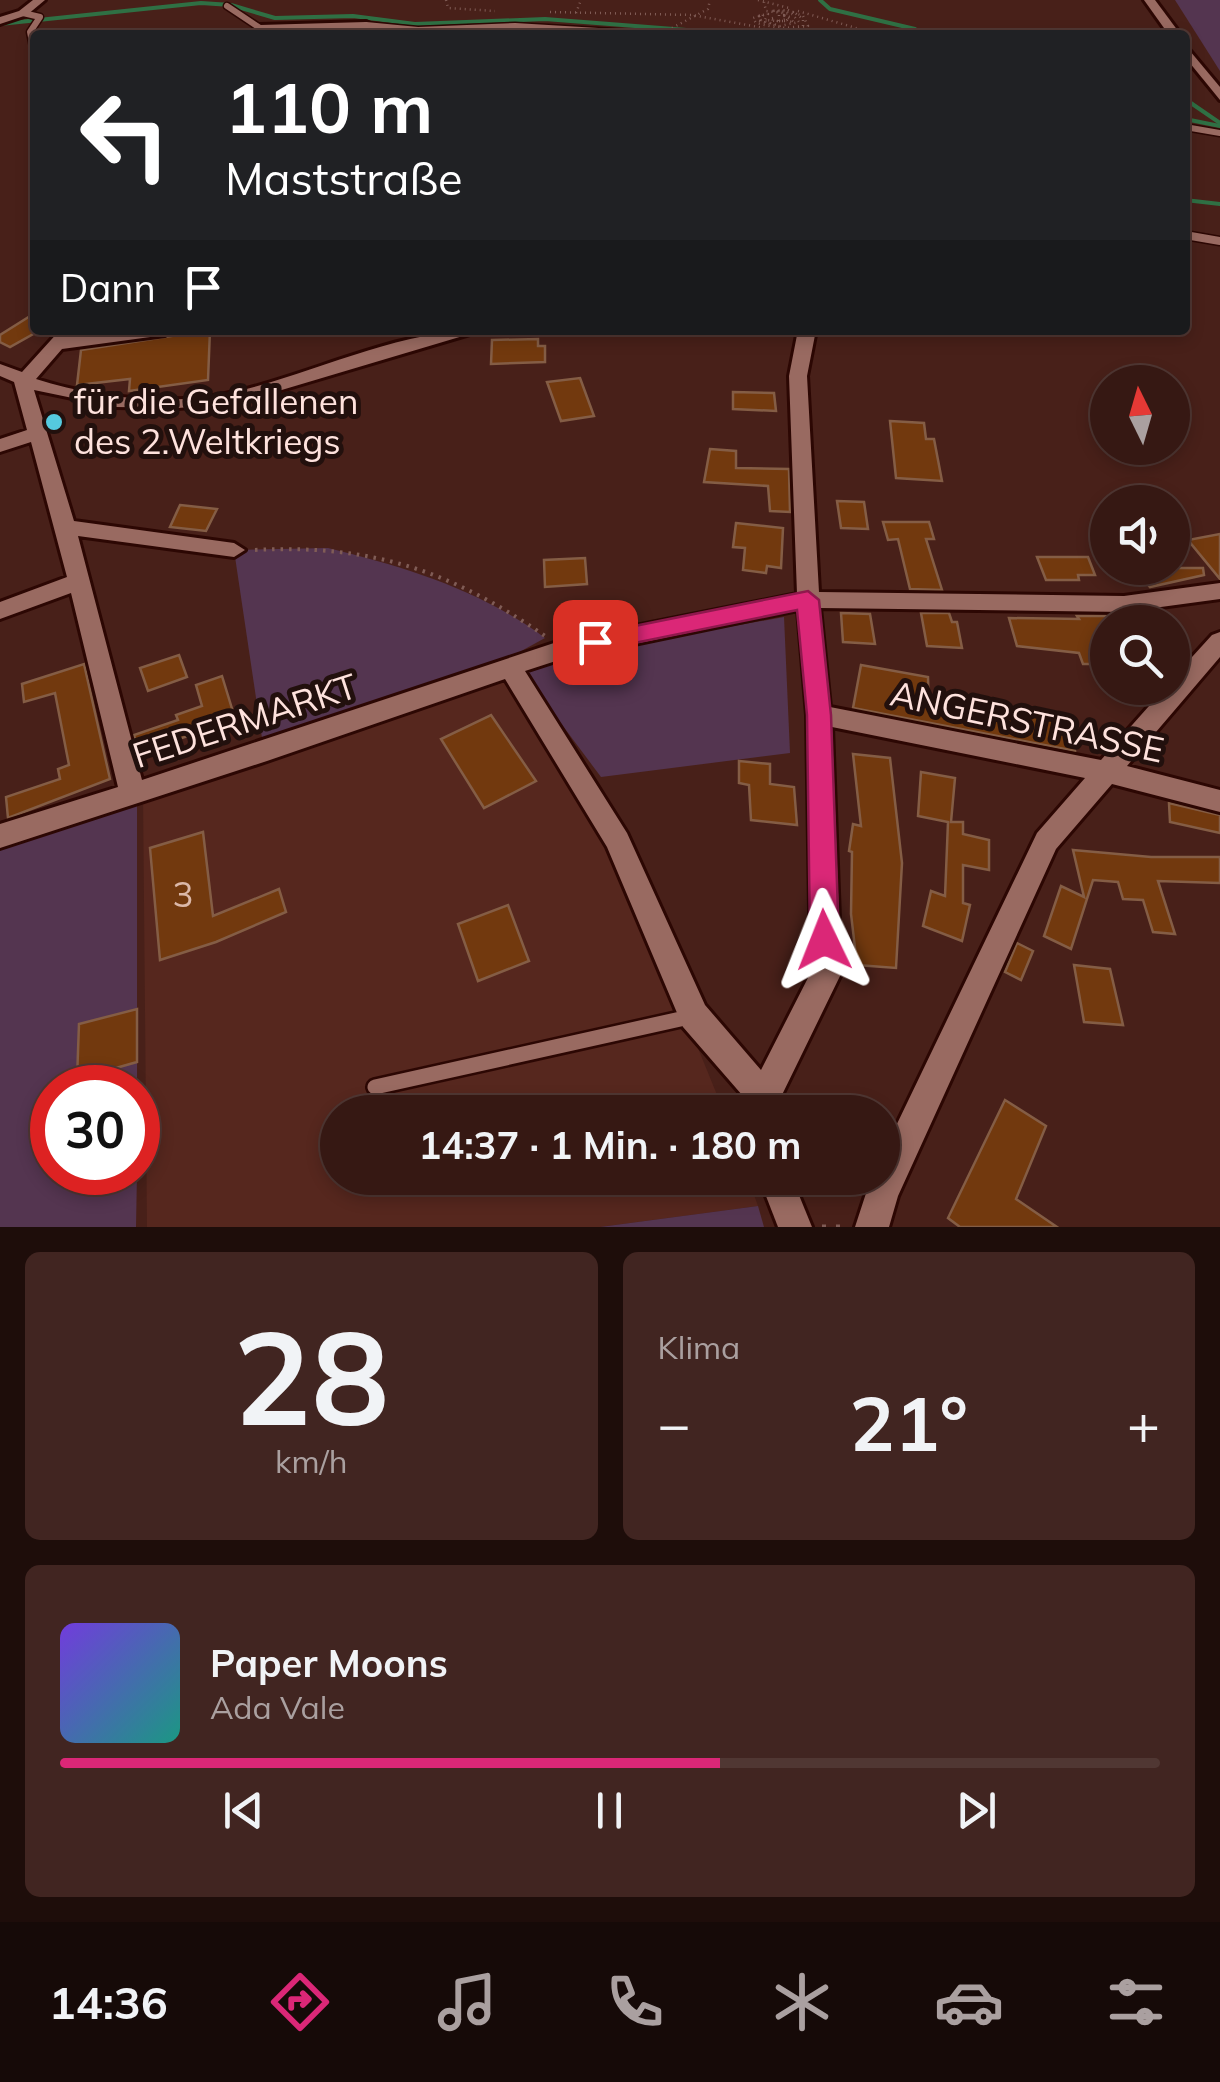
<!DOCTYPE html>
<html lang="de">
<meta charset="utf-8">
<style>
body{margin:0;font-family:Mulish,sans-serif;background:#412521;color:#f1f3f6;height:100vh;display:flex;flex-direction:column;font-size:38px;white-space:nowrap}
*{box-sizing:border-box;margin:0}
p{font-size:32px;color:#aaa0a0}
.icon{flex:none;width:55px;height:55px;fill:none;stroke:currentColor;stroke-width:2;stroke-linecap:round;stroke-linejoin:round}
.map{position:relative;height:1227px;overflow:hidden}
.panel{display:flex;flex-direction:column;gap:25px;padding:25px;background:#1e0d0a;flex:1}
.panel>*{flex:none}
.hud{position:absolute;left:30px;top:30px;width:1160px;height:305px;border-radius:10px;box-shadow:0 5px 15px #0003,0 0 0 2px #503733;background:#202124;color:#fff;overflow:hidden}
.needle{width:65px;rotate:355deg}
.controls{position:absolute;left:1090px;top:365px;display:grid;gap:20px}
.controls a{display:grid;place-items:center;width:100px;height:100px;border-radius:50%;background:#361813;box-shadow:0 5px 15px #0003,0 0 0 2px #503733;font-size:50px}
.speed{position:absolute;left:30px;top:1065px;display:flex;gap:20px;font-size:50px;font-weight:700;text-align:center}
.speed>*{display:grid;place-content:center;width:130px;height:130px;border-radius:50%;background:#361813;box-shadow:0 5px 15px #0003,0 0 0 2px #503733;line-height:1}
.speed .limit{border:15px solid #d22;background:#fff;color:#111}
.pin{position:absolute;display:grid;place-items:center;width:85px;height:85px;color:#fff;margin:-42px;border-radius:20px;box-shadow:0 5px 15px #0006}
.me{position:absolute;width:110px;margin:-55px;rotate:358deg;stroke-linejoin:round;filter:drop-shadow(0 0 8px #0008)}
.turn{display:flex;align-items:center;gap:35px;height:210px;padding:0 30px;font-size:45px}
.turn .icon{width:130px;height:130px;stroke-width:2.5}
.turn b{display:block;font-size:70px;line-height:85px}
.then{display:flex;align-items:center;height:95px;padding:0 30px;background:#0003;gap:20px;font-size:38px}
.big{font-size:75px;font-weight:700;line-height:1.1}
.panel .tile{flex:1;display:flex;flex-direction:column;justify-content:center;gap:15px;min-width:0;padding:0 35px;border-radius:15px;background:#412521}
.panel .dial{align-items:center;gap:0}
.dial b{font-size:130px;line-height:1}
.song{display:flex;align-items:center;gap:30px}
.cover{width:120px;height:120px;border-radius:15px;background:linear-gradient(135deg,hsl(260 70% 55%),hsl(170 70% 35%))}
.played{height:10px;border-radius:5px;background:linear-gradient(90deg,#db2777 60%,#503733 60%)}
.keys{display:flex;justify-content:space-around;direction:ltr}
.heat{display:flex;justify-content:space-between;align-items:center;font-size:55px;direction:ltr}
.panel .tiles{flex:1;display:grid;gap:25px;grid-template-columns:1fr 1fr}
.tile:last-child{grid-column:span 2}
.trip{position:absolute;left:320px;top:1095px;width:580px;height:100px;border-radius:50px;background:#361813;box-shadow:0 5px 15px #0003,0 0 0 2px #503733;font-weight:700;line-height:100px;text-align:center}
.tab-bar{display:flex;height:160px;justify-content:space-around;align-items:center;background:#160a08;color:#aaa0a0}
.tab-bar .icon{width:70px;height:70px}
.tab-bar .current{color:#db2777}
.tab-bar b{font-size:45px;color:#f1f3f6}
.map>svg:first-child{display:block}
.built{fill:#56271e}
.green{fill:#543550}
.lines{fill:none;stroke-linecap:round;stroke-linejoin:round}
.stream{stroke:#2f7044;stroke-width:4}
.building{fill:#72390e;stroke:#845d45;stroke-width:2.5}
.lane-far2-casing{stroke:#2c0703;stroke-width:9}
.lane-far1-casing{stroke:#2c0703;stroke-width:11}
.lane-casing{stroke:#2c0703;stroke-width:20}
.street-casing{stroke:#2c0703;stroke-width:6}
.path-far2{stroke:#805c56;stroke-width:2.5;stroke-dasharray:1 4;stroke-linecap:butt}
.path-far1{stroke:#805c56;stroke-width:4;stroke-dasharray:2.5 6;stroke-linecap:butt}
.path{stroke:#805c56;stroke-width:5;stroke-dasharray:4 10;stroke-linecap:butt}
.lane-far2{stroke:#996a61;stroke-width:6}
.lane-far1{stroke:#996a61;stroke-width:8}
.lane{stroke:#996a61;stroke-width:15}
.street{fill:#996a61;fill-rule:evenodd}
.route{fill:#db2777;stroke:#8e194d;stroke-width:2.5}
.poi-dot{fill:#55cadf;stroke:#22100d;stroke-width:4}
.labels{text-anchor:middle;stroke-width:10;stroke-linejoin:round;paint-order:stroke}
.poi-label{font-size:35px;fill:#fee2dd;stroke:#22100d;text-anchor:start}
.street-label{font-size:35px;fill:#fee2dd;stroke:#22100d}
.near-number-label{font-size:35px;fill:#dbb8a9}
</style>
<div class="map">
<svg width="1220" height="1227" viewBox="0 0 1220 1227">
<rect width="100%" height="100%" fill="#482019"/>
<!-- built -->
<polygon class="built" points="499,676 561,760 614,842 724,1112 338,1112 338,1178 748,1178 758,1206 600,1227 147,1227 143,793"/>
<!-- green -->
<g class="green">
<polygon points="1175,0 1220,0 1220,71"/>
<path d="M328,548C405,567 481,590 545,638L514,655L262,738L234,550Z"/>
<polygon points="784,617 790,753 601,777 524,674 568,656"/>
<polygon points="137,796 137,1087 52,1088 52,1172 137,1173 136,1227 0,1227 0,842"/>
<polygon points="758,1206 764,1227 600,1227"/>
</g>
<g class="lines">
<!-- stream -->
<g class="stream">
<polyline points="820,0 830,9 915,29 916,35"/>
<polyline points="0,24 201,3 231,5 275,18 353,16 415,24 545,19 751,35"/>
<polyline points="1185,99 1220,123"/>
<polyline points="1185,119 1220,126"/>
<polyline points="1185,200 1220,204"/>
</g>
</g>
<!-- building -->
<g class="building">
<polygon points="35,313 35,333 10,347 0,342 0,335"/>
<polygon points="210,330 208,380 129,391 130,379 77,385 81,350"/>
<polygon points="538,339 538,346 545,346 545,362 491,364 492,340"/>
<polygon points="580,378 594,416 561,421 547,382"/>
<polygon points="733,392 774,393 776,411 733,409"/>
<polygon points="890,421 924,423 926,439 934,439 942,481 896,478"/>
<polygon points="710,449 736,451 736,468 789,469 790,512 770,511 768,486 704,482"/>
<polygon points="837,501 864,502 868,529 841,528"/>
<polygon points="180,505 217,509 206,531 170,527"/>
<polygon points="883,522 929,522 934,539 926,539 942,590 910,589 898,539 888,540"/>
<polygon points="736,523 783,528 781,568 767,566 766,573 743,570 745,548 733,547"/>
<polygon points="1220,534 1220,579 1188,540"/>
<polygon points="1037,557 1088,557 1095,575 1078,575 1079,580 1046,580"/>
<polygon points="585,558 587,584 545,587 544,560"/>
<polygon points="1152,568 1203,568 1204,575 1150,587 1137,571"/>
<polygon points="841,613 870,614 875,644 843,642"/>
<polygon points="921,613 949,613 952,622 957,622 962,648 927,646"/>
<polygon points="1077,616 1108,616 1108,664 1083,664 1079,653 1017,646 1009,618 1079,619"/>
<polygon points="179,655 187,677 148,691 140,668"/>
<polygon points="84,664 110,779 8,818 6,797 60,779 58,769 69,765 55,693 24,702 22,684"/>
<polygon points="861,665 928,677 929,708 969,715 970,699 1073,723 1075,751 853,708"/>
<polygon points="222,676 233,712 216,717 219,727 138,751 134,735 178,720 176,715 202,706 196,685"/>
<polygon points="491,715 536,781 484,808 441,739"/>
<polygon points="853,754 890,758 902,863 896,968 857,965 851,914 852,852 849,851 853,824 861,826"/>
<polygon points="739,761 770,764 770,784 794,787 797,825 751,820 749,785 739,783"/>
<polygon points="921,772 955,778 951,822 963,822 963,834 989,840 989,870 963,865 963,903 970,905 962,941 923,926 931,891 945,896 948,822 918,816"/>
<polygon points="1169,803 1220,815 1220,833 1170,822"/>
<polygon points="203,832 213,916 279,889 286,912 216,942 160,960 150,848"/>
<polygon points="1073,850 1151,857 1220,857 1220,883 1158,881 1175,934 1153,932 1143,900 1123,899 1118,882 1093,880 1071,949 1044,936 1061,886 1084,897"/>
<polygon points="508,905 529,961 478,981 458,924"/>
<polygon points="1017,943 1033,951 1021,980 1005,972"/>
<polygon points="1074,965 1110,969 1123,1025 1084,1022"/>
<polygon points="137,1009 137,1062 77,1079 79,1024"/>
<polygon points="1005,1100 1046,1126 1016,1199 1057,1227 960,1227 948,1218"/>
</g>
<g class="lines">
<!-- lane-far2 casing -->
<g class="lane-far2-casing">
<g id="lane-far2">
<polyline points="227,6 260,28"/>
<polyline points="23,13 40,17 30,32 35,57"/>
<polyline points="366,25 418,30 515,26 665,35"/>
<polyline points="1185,127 1220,133"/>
</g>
</g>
<!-- lane-far1 casing -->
<g class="lane-far1-casing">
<polyline id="lane-far1" points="1185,235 1220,241"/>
</g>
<!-- lane casing -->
<g class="lane-casing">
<polyline id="lane" points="375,1087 694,1016"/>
</g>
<!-- street casing -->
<g class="street-casing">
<g id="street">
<polygon points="33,0 45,0 27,15 0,24 0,17 19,11"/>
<polygon points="1144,0 1155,0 1181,35 1169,35"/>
<polygon points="366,22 372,25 365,35 353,35 358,29 246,35 260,25"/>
<polygon points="1185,45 1220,87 1220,100 1185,57"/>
<path d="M60,330H74L73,337L126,330H174L165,335L62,349L36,379C98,399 175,407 239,391C320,371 399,330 483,330L238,403L178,408L116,407L34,390L74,521L234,543L245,550L234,557L78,536L142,780L560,641L797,594L789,376L798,330H816L807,376L819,592L1124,596L1220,583V599L1124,612L820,608L830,707L1101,760L1165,688H1172V679L1212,635L1220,632V657L1127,766L1220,790V812L1112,784L1056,849L898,1196L889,1227H855L870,1181L872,1178H882V1155L1037,833L1085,778L832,727L841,974L780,1099L781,1112H749V1103L683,1027L607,847L505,679L267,761L0,848V824L118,787L71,593L0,619V602L67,577L31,442L0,452V439L27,430L14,382L0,376V364L22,372ZM798,610L807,715L811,972L761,1070L705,1005L627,833L525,671L562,659Z"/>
<polygon points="759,1178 792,1178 812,1227 778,1227"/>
</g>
</g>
<!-- path-far2 -->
<g class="path-far2">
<polyline points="446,0 448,8 495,11"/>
<polyline points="758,0 789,8"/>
<polygon points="788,10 793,12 771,11"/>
<polyline points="798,11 880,35"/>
<polyline points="550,12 692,15 764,28"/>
<polyline points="576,13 581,0"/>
<polyline points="763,15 761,20 780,26 799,22 792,14 766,11 764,2"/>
<polyline points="763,15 768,14 765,20 777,21"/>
<polyline points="784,15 794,22 786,21"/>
<polyline points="784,15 790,17 786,21"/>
<polyline points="759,16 759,21 785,28 803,26 803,19 795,13"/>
<polyline points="759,16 753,18 756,23 782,29 808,26 803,16 795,13"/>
<polyline points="759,16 763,15"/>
<polyline points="759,16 763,15"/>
<polyline points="773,18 770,19 777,21"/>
<polyline points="777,21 786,21"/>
<polyline points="779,21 779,15 784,15"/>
<polyline points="779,21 786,21"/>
<polyline points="779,21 786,19 784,15"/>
<polyline points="672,28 708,9 710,0"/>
<polyline points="778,31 798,35"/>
</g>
<!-- path-far1 -->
<path class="path-far1" d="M255,550C370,544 450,570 545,636"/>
<!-- path -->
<polyline class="path" points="822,1227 842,1227"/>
<!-- lane-far2 -->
<use href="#lane-far2" class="lane-far2"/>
<!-- lane-far1 -->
<use href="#lane-far1" class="lane-far1"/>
<!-- lane -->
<use href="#lane" class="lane"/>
<!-- street -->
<use href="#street" class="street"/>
</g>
<!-- route -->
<polygon class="route" points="808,591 819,600 831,715 839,940 835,949 824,953 814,949 810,940 807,715 797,610 595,651 584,642 595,634"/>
<!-- markers -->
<circle class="poi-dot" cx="54" cy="422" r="10"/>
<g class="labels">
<!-- poi labels -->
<g class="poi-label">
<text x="74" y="414">für die Gefallenen<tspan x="74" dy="40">des 2.Weltkriegs</tspan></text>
</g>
<!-- street labels -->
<g class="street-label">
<text transform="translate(245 721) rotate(-18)" y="12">FEDERMARKT</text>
<text transform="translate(1027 722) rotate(12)" y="12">ANGERSTRASSE</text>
</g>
<!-- near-number labels -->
<g class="near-number-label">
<text x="183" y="907">3</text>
</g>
</g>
</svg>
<div class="controls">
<a><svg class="needle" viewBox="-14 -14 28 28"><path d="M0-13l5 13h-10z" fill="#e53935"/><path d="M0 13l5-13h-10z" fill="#aaa0a0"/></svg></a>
<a><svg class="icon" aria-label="sound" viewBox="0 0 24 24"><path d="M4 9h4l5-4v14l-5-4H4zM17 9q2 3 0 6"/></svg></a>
<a><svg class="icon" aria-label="search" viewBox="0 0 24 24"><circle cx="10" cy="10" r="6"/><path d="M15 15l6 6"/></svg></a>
</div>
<div class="speed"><div class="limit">30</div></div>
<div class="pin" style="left:595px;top:642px;background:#d93025"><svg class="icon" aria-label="arrive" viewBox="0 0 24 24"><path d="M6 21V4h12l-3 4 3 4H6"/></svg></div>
<svg class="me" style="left:824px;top:940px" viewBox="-20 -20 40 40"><path d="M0-17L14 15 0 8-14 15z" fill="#db2777" stroke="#fff" stroke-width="4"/></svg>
<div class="trip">14:37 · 1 Min. · 180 m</div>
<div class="hud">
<div class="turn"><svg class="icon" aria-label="left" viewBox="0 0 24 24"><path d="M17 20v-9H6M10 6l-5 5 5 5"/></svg><div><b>110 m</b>Maststraße</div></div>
<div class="then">Dann<svg class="icon" aria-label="arrive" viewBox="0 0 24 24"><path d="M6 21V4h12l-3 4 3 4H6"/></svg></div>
</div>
</div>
<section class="panel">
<div class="tiles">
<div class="tile dial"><b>28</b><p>km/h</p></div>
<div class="tile"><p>Klima</p>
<div class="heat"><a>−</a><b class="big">21°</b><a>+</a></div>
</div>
<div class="tile">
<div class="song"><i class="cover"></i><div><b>Paper Moons</b><p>Ada Vale</p></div></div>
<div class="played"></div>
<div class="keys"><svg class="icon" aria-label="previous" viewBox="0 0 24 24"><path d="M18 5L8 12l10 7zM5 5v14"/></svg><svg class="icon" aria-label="pause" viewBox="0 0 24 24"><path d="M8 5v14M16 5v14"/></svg><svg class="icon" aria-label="next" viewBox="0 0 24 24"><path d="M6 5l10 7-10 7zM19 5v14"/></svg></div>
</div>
</div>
</section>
<nav class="tab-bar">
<b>14:36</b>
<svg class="icon current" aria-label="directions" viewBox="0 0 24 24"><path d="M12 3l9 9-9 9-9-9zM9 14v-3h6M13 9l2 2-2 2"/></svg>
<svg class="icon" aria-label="music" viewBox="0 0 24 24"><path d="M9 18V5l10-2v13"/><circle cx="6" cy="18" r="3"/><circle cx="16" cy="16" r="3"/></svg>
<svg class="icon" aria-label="phone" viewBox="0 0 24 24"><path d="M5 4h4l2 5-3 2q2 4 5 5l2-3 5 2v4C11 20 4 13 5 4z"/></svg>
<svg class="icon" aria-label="climate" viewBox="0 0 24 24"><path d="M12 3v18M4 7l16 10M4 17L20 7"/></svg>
<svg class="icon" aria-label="car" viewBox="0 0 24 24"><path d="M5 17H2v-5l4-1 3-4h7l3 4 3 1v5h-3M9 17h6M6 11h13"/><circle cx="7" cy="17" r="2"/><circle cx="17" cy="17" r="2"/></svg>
<svg class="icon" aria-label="filters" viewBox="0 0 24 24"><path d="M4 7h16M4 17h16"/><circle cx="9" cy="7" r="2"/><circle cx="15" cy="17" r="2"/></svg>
</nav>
